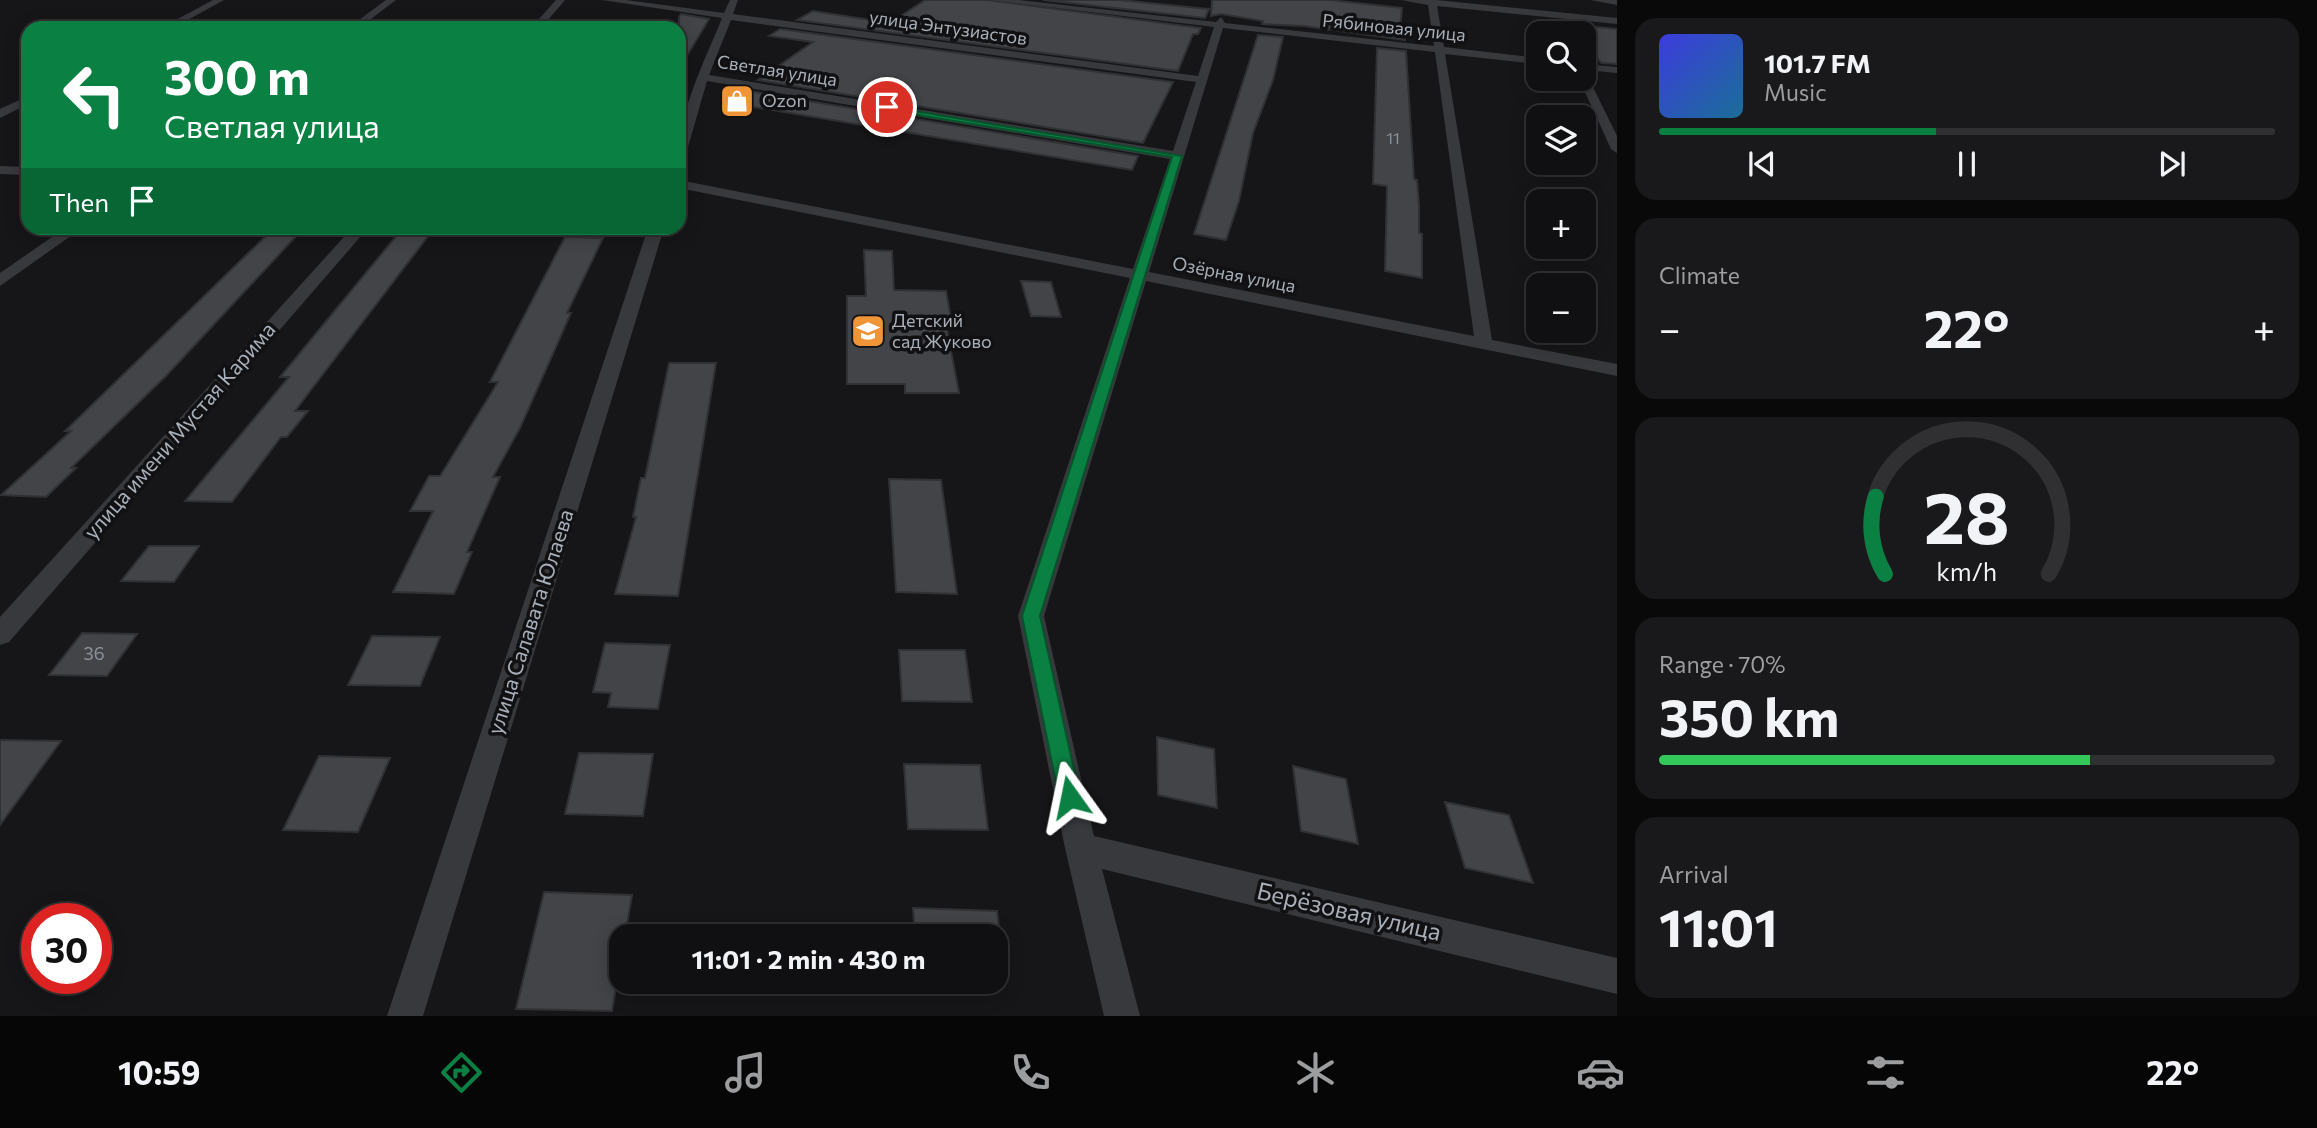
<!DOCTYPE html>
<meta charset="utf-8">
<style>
body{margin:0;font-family:Commissioner,sans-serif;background:#19191b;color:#f1f3f6;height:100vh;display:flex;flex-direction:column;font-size:26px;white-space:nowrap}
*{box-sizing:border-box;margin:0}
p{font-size:23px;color:#9c9d9f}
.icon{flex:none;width:38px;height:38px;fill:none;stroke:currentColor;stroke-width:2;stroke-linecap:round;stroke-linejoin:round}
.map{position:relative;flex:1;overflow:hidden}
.side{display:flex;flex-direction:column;gap:18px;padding:18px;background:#09090a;width:700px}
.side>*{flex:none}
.hud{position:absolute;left:21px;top:21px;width:665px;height:214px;border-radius:21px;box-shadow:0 4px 18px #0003,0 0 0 2px #303032;background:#0b8043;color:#fff;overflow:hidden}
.controls{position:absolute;left:1526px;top:21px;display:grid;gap:14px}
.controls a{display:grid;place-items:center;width:70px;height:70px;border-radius:14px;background:#101012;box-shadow:0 4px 18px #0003,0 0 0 2px #303032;font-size:35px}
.speed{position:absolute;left:21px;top:903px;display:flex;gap:14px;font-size:35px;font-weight:700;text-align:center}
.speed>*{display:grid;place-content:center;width:91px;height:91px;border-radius:50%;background:#101012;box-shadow:0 4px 18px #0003,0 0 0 2px #303032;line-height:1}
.speed .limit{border:10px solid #d22;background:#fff;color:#111}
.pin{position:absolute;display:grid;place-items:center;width:60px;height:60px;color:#fff;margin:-30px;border:4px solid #fff;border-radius:50%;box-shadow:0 2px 7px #0007}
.me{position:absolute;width:77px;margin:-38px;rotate:348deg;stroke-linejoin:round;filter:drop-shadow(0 0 5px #0008)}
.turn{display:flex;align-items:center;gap:24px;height:147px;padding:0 28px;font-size:32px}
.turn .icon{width:91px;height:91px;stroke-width:2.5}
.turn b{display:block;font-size:49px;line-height:60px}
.then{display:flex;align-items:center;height:66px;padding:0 28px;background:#0003;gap:14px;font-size:26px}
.big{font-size:52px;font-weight:700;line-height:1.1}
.side .tile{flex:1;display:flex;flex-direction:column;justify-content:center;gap:10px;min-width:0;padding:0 24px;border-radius:21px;background:#19191b}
.side .dial{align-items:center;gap:0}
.dial svg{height:182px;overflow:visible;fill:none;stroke:#303032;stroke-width:7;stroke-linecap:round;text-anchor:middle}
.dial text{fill:#f1f3f6;stroke:none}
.song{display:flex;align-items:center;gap:21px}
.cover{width:84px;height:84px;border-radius:10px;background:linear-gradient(135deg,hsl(240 70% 55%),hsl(200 70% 35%))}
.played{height:7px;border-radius:4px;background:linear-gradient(90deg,#0b8043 45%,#303032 45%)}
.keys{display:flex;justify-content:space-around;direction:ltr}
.heat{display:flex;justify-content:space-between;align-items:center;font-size:38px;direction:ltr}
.charge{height:10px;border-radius:5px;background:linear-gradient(90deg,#34c759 70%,#303032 0)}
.trip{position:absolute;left:609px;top:924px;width:399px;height:70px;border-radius:21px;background:#101012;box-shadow:0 4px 18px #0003,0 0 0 2px #303032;font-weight:700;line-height:70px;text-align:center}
.dock{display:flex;height:112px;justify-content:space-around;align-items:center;background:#060607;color:#9c9d9f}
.dock .icon{width:49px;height:49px}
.dock .selected{color:#0b8043}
.dock b{font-size:32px;color:#f1f3f6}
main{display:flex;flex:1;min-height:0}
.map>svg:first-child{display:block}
.building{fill:#424448;stroke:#303134;stroke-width:2}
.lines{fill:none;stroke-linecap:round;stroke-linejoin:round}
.minor{fill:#37393d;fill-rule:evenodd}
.tertiary{fill:#37393d;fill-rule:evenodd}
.route{fill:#0b8043;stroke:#07532c;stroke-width:2}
.labels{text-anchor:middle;stroke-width:7;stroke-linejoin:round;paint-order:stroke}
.far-number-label{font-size:16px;fill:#8e949c}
.far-street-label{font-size:18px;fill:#a8afb8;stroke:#111113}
.far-poi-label{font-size:18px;fill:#a8afb8;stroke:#111113;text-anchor:start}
.number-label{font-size:18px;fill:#8e949c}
.street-label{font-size:21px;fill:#a8afb8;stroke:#111113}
.near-street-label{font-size:24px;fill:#a8afb8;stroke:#111113}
</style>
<main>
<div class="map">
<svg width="1617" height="1016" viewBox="0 0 1617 1016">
<rect width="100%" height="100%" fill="#161618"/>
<!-- building -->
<g class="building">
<polygon points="925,0 988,0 1201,28 1198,34 1193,34 1178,71 797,20 813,11 890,23"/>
<polygon points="1043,0 1120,0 1209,9 1205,18"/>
<polygon points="1212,0 1330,0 1402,8 1400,31 1405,32 1405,40 1304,26 1262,24 1263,21 1221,14 1211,16"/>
<polygon points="681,14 709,19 679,69 679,17"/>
<polygon points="1574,25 1617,29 1617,64 1601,63 1584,39 1584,33 1580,33"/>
<polygon points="780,29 1173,82 1143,143 758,80 813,42 769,36"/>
<polygon points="1258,35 1283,37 1273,80 1253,133 1239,201 1226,240 1194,234"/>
<polygon points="1377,48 1406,51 1414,179 1417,180 1419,205 1419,233 1422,234 1422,278 1385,271 1387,186 1373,184"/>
<polygon points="743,90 1138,156 1132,170 724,102"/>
<polygon points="270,232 300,232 166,376 71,468 76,468 46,497 1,495 71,431 65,431"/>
<polygon points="398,234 429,235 295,411 308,411 287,437 281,437 232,502 185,501 289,377 280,377"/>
<polygon points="565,237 603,238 567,313 571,313 520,428 493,477 500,477 467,552 472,552 454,594 393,592 433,511 410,511 429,476 440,476 498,382 490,382"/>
<polygon points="864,250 892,251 894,290 946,291 951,319 945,319 959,393 905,393 905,384 847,384 847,296 866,296"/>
<polygon points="1021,281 1051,282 1061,317 1031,316"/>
<polygon points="669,363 716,363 678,596 615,594 636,517 633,517 641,478 645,478"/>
<polygon points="889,479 941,480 957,594 896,592"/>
<polygon points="149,546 199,546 174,582 121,581"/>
<polygon points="82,633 137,634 107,676 49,675"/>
<polygon points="372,636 440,637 420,686 348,685"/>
<polygon points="605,643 670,645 658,709 608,707 611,693 593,692"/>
<polygon points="899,650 965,650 972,702 902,701"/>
<polygon points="1157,737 1214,749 1217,808 1158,795"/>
<polygon points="0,740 61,741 0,825"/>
<polygon points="579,753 653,754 643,816 565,814"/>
<polygon points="319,756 390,758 358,832 283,830"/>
<polygon points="904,764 980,765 988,830 908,829"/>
<polygon points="1293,766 1346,779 1358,844 1301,831"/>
<polygon points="1445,802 1509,815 1533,883 1465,868"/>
<polygon points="544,892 632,895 625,936 621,936 621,957 612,1011 516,1009"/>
<polygon points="913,908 997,911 1000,936 915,936"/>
</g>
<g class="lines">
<!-- minor -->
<g class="minor">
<polygon points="213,0 224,0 173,28 161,28"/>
<polygon points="386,0 396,0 359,28 348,28"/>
<polygon points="556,0 565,0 541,28 531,28"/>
<path d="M602,0H626L724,13L730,0H738L733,14L1198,76L1214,27L991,0H1019L1216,22L1221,17L1225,23L1434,46L1428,5L1401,0H1436L1617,18V24L1437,6L1444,47L1538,58V64L1445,54L1492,340L1617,364V376L1146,281L1044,616L1094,836L1617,958V994L1102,869L1140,1016H1104L1065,848L1018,616L1130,278L679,188V180L1133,269L1170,159L707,81L686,154L679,158C679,109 704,63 722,18ZM731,20L1196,82L1173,151L709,75ZM1223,28L1435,52L1474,336L1149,272Z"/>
<polygon points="1584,64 1617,67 1617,73 1584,70"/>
<polygon points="1584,76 1589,79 1617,136 1617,153 1611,149 1579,79 1584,79"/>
<polygon points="28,96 28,104 0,118 0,109"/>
<polygon points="0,166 28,167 28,175 0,174"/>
<polygon points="65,228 82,228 0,286 0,273"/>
<polygon points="352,228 368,228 9,642 0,645 0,617"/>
<polygon points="648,228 664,228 423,1016 387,1016"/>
</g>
<!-- tertiary -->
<polygon class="tertiary" points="1590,0 1617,0 1617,5"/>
</g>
<!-- route -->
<polygon class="route" points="885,106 1182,156 1040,616 1080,797 1077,804 1070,807 1062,804 1059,797 1022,616 1172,157 887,110"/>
<!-- icons -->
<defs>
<g id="shop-square" transform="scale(1.75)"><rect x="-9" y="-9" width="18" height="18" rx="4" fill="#ef9437" stroke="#111113"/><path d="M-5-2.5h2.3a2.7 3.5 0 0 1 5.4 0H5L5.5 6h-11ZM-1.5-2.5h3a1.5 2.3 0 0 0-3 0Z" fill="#fff"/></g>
<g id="school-square" transform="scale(1.75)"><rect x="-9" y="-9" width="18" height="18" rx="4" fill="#ef9437" stroke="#111113"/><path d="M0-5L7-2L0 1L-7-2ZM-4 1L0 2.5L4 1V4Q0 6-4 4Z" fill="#fff"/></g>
</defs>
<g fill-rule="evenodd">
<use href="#shop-square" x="737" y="101"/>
<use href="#school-square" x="868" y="331"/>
</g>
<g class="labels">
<!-- far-number labels -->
<g class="far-number-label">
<text x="1393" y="144">11</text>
</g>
<!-- far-street labels -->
<g class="far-street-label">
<text transform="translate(948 28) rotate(8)" y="6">улица Энтузиастов</text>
<text transform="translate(1394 28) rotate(6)" y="6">Рябиновая улица</text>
<text transform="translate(777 71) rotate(9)" y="6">Светлая улица</text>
<text transform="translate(1234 275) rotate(11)" y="6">Озёрная улица</text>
</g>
<!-- far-poi labels -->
<g class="far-poi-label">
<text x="762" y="107">Ozon</text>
<text x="892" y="327">Детский<tspan x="892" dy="21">сад Жуково</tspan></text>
</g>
<!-- number labels -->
<g class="number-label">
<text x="94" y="660">36</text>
</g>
<!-- street labels -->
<g class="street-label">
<text transform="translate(180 431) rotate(-49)" y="7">улица имени Мустая Карима</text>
<text transform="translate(531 622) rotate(-72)" y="7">улица Салавата Юлаева</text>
</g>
<!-- near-street labels -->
<g class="near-street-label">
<text transform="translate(1349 912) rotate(13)" y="8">Берёзовая улица</text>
</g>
</g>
</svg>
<div class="controls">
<a><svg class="icon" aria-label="search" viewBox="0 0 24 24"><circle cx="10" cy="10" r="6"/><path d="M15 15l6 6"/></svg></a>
<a><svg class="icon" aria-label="layers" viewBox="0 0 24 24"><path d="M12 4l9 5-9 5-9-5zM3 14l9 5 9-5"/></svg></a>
<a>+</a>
<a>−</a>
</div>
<div class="speed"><div class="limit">30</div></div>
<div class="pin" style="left:887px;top:107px;background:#d93025"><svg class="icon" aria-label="arrive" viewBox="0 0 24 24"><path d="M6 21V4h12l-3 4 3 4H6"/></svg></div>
<svg class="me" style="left:1070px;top:797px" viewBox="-20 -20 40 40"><path d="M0-17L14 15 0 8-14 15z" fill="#0b8043" stroke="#fff" stroke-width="4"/></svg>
<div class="trip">11:01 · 2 min · 430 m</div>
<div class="hud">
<div class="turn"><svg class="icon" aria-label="left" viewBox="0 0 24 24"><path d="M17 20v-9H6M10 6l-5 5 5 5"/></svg><div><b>300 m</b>Светлая улица</div></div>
<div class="then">Then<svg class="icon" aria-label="arrive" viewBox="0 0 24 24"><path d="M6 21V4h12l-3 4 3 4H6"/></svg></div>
</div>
</div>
<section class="side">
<div class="tile">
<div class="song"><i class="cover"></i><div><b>101.7 FM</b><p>Music</p></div></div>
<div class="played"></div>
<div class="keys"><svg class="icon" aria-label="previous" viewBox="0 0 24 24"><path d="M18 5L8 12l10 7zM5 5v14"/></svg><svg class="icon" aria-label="pause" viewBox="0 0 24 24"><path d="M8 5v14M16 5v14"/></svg><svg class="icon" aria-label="next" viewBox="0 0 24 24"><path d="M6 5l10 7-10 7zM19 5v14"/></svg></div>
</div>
<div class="tile"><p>Climate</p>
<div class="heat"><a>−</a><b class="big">22°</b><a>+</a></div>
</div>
<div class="tile dial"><svg viewBox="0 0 100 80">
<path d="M14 69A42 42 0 1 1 86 69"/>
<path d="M14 69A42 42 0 0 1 10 35" stroke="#0b8043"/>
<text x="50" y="56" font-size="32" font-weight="700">28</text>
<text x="50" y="72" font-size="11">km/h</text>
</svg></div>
<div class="tile"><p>Range · 70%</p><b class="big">350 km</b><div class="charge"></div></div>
<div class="tile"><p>Arrival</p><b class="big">11:01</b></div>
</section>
</main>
<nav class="dock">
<b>10:59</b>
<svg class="icon selected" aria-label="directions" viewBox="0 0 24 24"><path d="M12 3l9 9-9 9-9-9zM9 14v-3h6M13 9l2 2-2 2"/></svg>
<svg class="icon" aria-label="music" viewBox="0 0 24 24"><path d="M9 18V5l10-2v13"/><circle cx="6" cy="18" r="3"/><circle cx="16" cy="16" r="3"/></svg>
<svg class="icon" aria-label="phone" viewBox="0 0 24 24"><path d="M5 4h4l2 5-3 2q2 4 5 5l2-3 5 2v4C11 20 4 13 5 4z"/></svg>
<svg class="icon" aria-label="climate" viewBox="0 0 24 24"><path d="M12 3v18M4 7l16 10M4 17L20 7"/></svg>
<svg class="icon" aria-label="car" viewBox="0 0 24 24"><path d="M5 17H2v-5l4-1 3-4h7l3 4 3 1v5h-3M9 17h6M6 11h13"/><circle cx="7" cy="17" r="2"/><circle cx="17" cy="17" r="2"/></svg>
<svg class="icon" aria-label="filters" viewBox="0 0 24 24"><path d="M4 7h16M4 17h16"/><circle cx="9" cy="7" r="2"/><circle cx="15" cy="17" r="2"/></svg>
<b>22°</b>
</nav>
